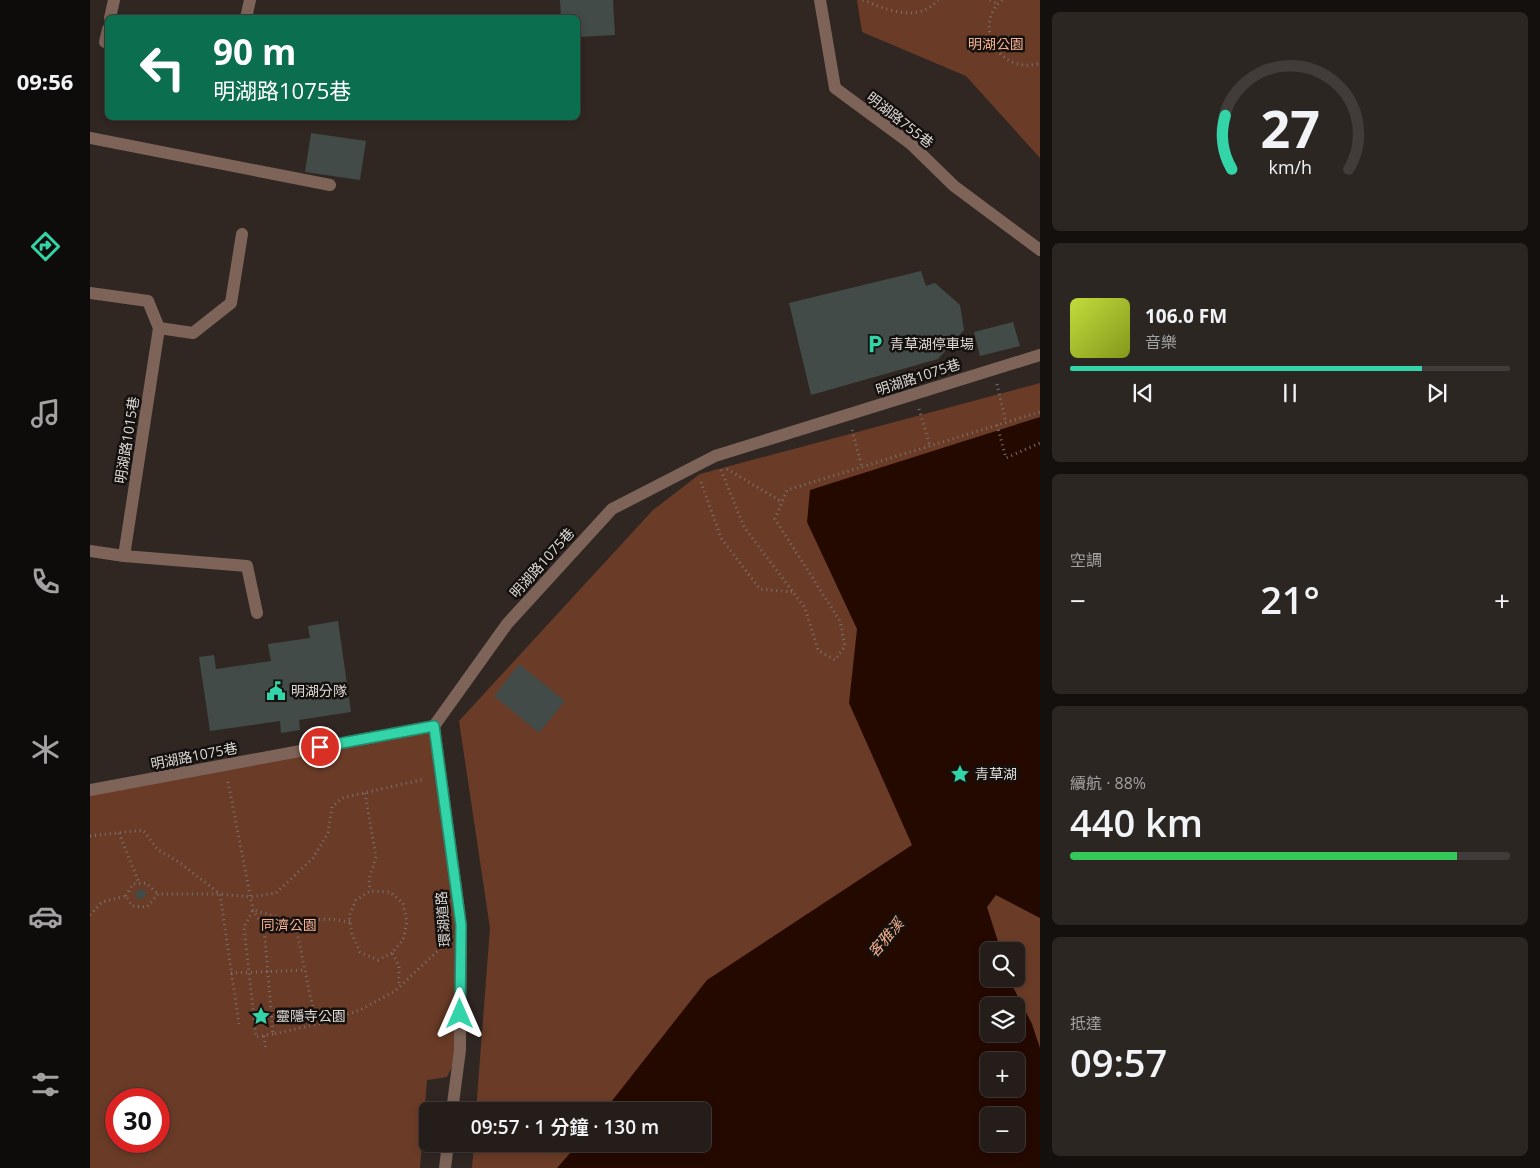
<!DOCTYPE html>
<html lang="zh-TW">
<meta charset="utf-8">
<style>
body{margin:0;font-family:"Open Sans","Noto Sans TC",sans-serif;background:#2c2623;color:#f1f3f6;height:100vh;display:flex;flex-direction:column;font-size:19px;white-space:nowrap}
*{box-sizing:border-box;margin:0}
p{font-size:16px;color:#a3a2a2}
.icon{flex:none;width:28px;height:28px;fill:none;stroke:currentColor;stroke-width:2;stroke-linecap:round;stroke-linejoin:round}
.map{position:relative;flex:1;overflow:hidden}
.details{display:flex;flex-direction:column;gap:12px;padding:12px;background:#14100e;width:500px}
.details>*{flex:none}
.top-card{position:absolute;left:15px;top:15px;width:475px;height:105px;border-radius:8px;box-shadow:0 2px 8px #0003,0 0 0 1px #413b39;background:#0b6e4f;color:#fff;overflow:hidden}
.tools{position:absolute;left:890px;top:942px;display:grid;gap:10px}
.tools a{display:grid;place-items:center;width:45px;height:45px;border-radius:8px;background:#241d1a;box-shadow:0 2px 8px #0003,0 0 0 1px #413b39;font-size:25px}
.speed{position:absolute;left:15px;top:1088px;display:flex;gap:10px;font-size:25px;font-weight:700;text-align:center}
.speed>*{display:grid;place-content:center;width:65px;height:65px;border-radius:50%;background:#241d1a;box-shadow:0 2px 8px #0003,0 0 0 1px #413b39;line-height:1}
.speed .limit{border:8px solid #d22;background:#fff;color:#111}
.pin{position:absolute;display:grid;place-items:center;width:42px;height:42px;color:#fff;margin:-21px;border:2px solid #fff;border-radius:50%;box-shadow:0 1px 5px #0007}
.me{position:absolute;width:55px;margin:-28px;rotate:0deg;stroke-linejoin:round;filter:drop-shadow(0 0 4px #0008)}
.turn{display:flex;align-items:center;gap:18px;height:105px;padding:0 25px;font-size:22px}
.turn .icon{width:65px;height:65px;stroke-width:2.5}
.turn b{display:block;font-size:35px;line-height:42px}
.big{font-size:38px;font-weight:600;line-height:1.1}
.details .widget{flex:1;display:flex;flex-direction:column;justify-content:center;gap:8px;min-width:0;padding:0 18px;border-radius:8px;background:#2c2623}
.details .dial{align-items:center;gap:0}
.dial svg{height:130px;overflow:visible;fill:none;stroke:#413b39;stroke-width:7;stroke-linecap:round;text-anchor:middle}
.dial text{fill:#f1f3f6;stroke:none}
.song{display:flex;align-items:center;gap:15px}
.cover{width:60px;height:60px;border-radius:8px;background:linear-gradient(135deg,hsl(70 70% 55%),hsl(70 70% 35%))}
.played{height:5px;border-radius:2px;background:linear-gradient(90deg,#32d4a8 80%,#413b39 80%)}
.keys{display:flex;justify-content:space-around;direction:ltr}
.heat{display:flex;justify-content:space-between;align-items:center;font-size:28px;direction:ltr}
.charge{height:8px;border-radius:4px;background:linear-gradient(90deg,#34c759 88%,#413b39 0)}
.trip{position:absolute;left:329px;top:1102px;width:292px;height:50px;border-radius:8px;background:#241d1a;box-shadow:0 2px 8px #0003,0 0 0 1px #413b39;font-weight:600;line-height:50px;text-align:center}
main{display:flex;flex:1;min-height:0}
.dock{display:flex;flex-direction:column;width:90px;justify-content:space-around;align-items:center;background:#0e0c0a;color:#a3a2a2}
.dock .icon{width:35px;height:35px}
.dock .selected{color:#32d4a8}
.dock b{font-size:22px;color:#f1f3f6}
.map>svg:first-child{display:block}
.green{fill:#6a3c27;fill-rule:evenodd}
.water{fill:#240900;fill-rule:evenodd}
.building{fill:#424b47}
.lines{fill:none;stroke-linecap:round;stroke-linejoin:round}
.path{stroke:#79726e;stroke-width:3;stroke-dasharray:1 4;stroke-linecap:butt}
.minor{stroke:#7e6458;stroke-width:12}
.route-casing{stroke:#208a6d;stroke-width:12}
.route{stroke:#32d4a8;stroke-width:9}
.labels{text-anchor:middle;stroke-width:5;stroke-linejoin:round;paint-order:stroke}
.park-label{font-size:14px;fill:#f6b091;stroke:#15110f}
.street-label{font-size:14px;fill:#ded9d6;stroke:#15110f}
.poi-label{font-size:14px;fill:#ded9d6;stroke:#15110f;text-anchor:start}
.water-label{font-size:15px;font-style:italic;fill:#f6b091;stroke:#15110f}
</style>
<main>
<nav class="dock">
<b>09:56</b>
<svg class="icon selected" aria-label="directions" viewBox="0 0 24 24"><path d="M12 3l9 9-9 9-9-9zM9 14v-3h6M13 9l2 2-2 2"/></svg>
<svg class="icon" aria-label="music" viewBox="0 0 24 24"><path d="M9 18V5l10-2v13"/><circle cx="6" cy="18" r="3"/><circle cx="16" cy="16" r="3"/></svg>
<svg class="icon" aria-label="phone" viewBox="0 0 24 24"><path d="M5 4h4l2 5-3 2q2 4 5 5l2-3 5 2v4C11 20 4 13 5 4z"/></svg>
<svg class="icon" aria-label="climate" viewBox="0 0 24 24"><path d="M12 3v18M4 7l16 10M4 17L20 7"/></svg>
<svg class="icon" aria-label="car" viewBox="0 0 24 24"><path d="M5 17H2v-5l4-1 3-4h7l3 4 3 1v5h-3M9 17h6M6 11h13"/><circle cx="7" cy="17" r="2"/><circle cx="17" cy="17" r="2"/></svg>
<svg class="icon" aria-label="filters" viewBox="0 0 24 24"><path d="M4 7h16M4 17h16"/><circle cx="9" cy="7" r="2"/><circle cx="15" cy="17" r="2"/></svg>
</nav>
<div class="map">
<svg width="950" height="1168" viewBox="0 0 950 1168">
<rect width="100%" height="100%" fill="#302723"/>
<!-- green -->
<g class="green">
<polygon points="767,0 950,0 950,158 876,76 772,32"/>
<path d="M950,383V1168H382L384,1144H612V1111H386L400,928L369,721L563,510L610,474ZM899,951H926V979H899ZM899,1006H926V1034H899ZM899,1061H926V1089H899ZM899,1116H926V1144H899Z"/>
<path d="M344,726L371,925L370,1050L357,1077L337,1080L330,1168H0V790ZM26,1099H69V1141H26Z"/>
</g>
<!-- water -->
<path class="water" d="M950,417V918L906,895L897,907L911,951H899V979H921L923,987L942,1024L950,1048V1168H467L488,1144H612V1111H514L617,980L822,845L759,703L767,629L717,522L720,490ZM899,1006H926V1034H899ZM899,1061H926V1089H899ZM899,1116H926V1144H899Z"/>
<!-- building -->
<g class="building">
<polygon points="470,0 523,0 525,35 488,37 488,18 471,18"/>
<polygon points="221,133 276,141 270,180 215,172"/>
<polygon points="831,271 836,286 845,283 870,305 874,330 848,359 721,395 699,303"/>
<polygon points="923,322 930,346 890,356 884,332"/>
<polygon points="248,621 261,712 209,720 210,730 191,733 190,721 120,731 109,657 124,655 126,669 181,661 178,644 220,638 218,626"/>
<polygon points="429,664 475,701 449,733 404,696"/>
<polygon points="53,889 57,892 54,898 48,899 45,896 47,890"/>
</g>
<g class="lines">
<!-- path -->
<g class="path">
<path d="M773,0C797,10 828,23 848,0"/>
<polyline points="900,0 908,4"/>
<path d="M912,0C881,27 911,76 950,63"/>
<polyline points="907,384 916,423"/>
<polyline points="829,409 840,446"/>
<polyline points="907,425 916,458 950,443"/>
<polyline points="762,430 772,467"/>
<polyline points="637,469 692,502"/>
<polyline points="631,470 654,527 715,608 728,650 745,660 755,646 750,621 685,519 697,490 950,412"/>
<polyline points="611,482 631,538 670,589 702,592"/>
<polyline points="138,782 163,910 174,927 183,1034 232,1023 270,1010 305,991 353,946 356,946"/>
<polyline points="275,793 286,857 279,879 280,891"/>
<polyline points="29,833 49,883"/>
<polyline points="0,836 53,830 68,850 89,862 130,894 149,1024"/>
<polyline points="36,896 43,884 56,883 68,894"/>
<polyline points="0,915 12,902 36,896 42,906 57,907 68,894 130,894 161,897 186,893 223,858 238,833 242,807 252,798 335,779"/>
<polyline points="205,922 226,1024"/>
<polyline points="302,953 288,960 270,952 262,934 259,916 266,900 280,891 300,892 313,903 317,922 313,940 302,953 309,966 309,986"/>
<polyline points="141,973 215,970"/>
<polyline points="183,1034 166,1037 154,927 163,910 205,922 239,919 260,922"/>
<polyline points="174,1036 176,1051"/>
</g>
<!-- minor -->
<g class="minor">
<polyline points="730,0 745,88 821,144 864,186 950,250"/>
<polyline points="20,18 24,0"/>
<polyline points="156,18 160,0"/>
<polyline points="15,42 18,29"/>
<polyline points="0,138 240,185"/>
<polyline points="0,293 58,301 69,328 34,556"/>
<polyline points="69,328 103,333 141,303 152,234"/>
<polyline points="0,551 34,556 157,566 167,613"/>
<polyline points="344,726 371,925 370,1050 362,1111"/>
<polyline points="0,790 344,726 417,624 522,509 625,456 950,355"/>
<polyline points="355,1168 358,1144"/>
</g>
</g>
<g class="lines">
<!-- route casing -->
<g class="route-casing">
<polyline id="route" points="230,747 344,726 371,925 370,1014"/>
</g>
<!-- route -->
<use href="#route" class="route"/>
</g>
<!-- icons -->
<defs>
<g id="parking-bare" transform="scale(1.5)"><path d="M-3.5-5.5H1a3.5 3.5 0 0 1 0 7H-1V5.5H-3.5ZM-1-3.4V-.6H.8a1.4 1.4 0 0 0 0-2.8Z" fill="#32d4a8" stroke="#15110f" stroke-width="2.5" paint-order="stroke"/></g>
<g id="civic-bare" transform="scale(1.5)"><path d="M-.6-6.5H3V-4.5H.6V-3L4-1V1h2V6H-6V1h2V-1L-.6-3ZM-1.2 2.5V6h2.4V2.5Z" fill="#32d4a8" stroke="#15110f" stroke-width="2.5" paint-order="stroke"/></g>
<g id="sight-bare" transform="scale(1.5)"><path d="M0-6L1.8-2.2L6-1.7L2.9 1.2L3.7 5.4L0 3.3L-3.7 5.4L-2.9 1.2L-6-1.7L-1.8-2.2Z" fill="#32d4a8" stroke="#15110f" stroke-width="2.5" paint-order="stroke"/></g>
</defs>
<g fill-rule="evenodd">
<use href="#parking-bare" x="785" y="344"/>
<use href="#civic-bare" x="186" y="691"/>
<use href="#sight-bare" x="870" y="774"/>
<use href="#sight-bare" x="171" y="1016"/>
</g>
<g class="labels">
<!-- park labels -->
<g class="park-label">
<text x="906" y="49">明湖公園</text>
<text x="199" y="930">同濟公園</text>
</g>
<!-- street labels -->
<g class="street-label">
<text transform="translate(810 120) rotate(38)" y="5">明湖路755巷</text>
<text transform="translate(828 377) rotate(-18)" y="5">明湖路1075巷</text>
<text transform="translate(37 440) rotate(-81)" y="5">明湖路1015巷</text>
<text transform="translate(452 563) rotate(-48)" y="5">明湖路1075巷</text>
<text transform="translate(104 756) rotate(-11)" y="5">明湖路1075巷</text>
<text transform="translate(353 919) rotate(-94)" y="5">環湖道路</text>
</g>
<!-- poi labels -->
<g class="poi-label">
<text x="800" y="349">青草湖停車場</text>
<text x="201" y="696">明湖分隊</text>
<text x="885" y="779">青草湖</text>
<text x="186" y="1021">靈隱寺公園</text>
</g>
<!-- water labels -->
<g class="water-label">
<text transform="translate(796 938) rotate(-50)" y="5">客雅溪</text>
</g>
</g>
</svg>
<div class="tools">
<a><svg class="icon" aria-label="search" viewBox="0 0 24 24"><circle cx="10" cy="10" r="6"/><path d="M15 15l6 6"/></svg></a>
<a><svg class="icon" aria-label="layers" viewBox="0 0 24 24"><path d="M12 4l9 5-9 5-9-5zM3 14l9 5 9-5"/></svg></a>
<a>+</a>
<a>−</a>
</div>
<div class="speed"><div class="limit">30</div></div>
<div class="pin" style="left:230px;top:747px;background:#d93025"><svg class="icon" aria-label="arrive" viewBox="0 0 24 24"><path d="M6 21V4h12l-3 4 3 4H6"/></svg></div>
<svg class="me" style="left:370px;top:1014px" viewBox="-20 -20 40 40"><path d="M0-17L14 15 0 8-14 15z" fill="#32d4a8" stroke="#fff" stroke-width="4"/></svg>
<div class="trip">09:57 · 1 分鐘 · 130 m</div>
<div class="top-card">
<div class="turn"><svg class="icon" aria-label="left" viewBox="0 0 24 24"><path d="M17 20v-9H6M10 6l-5 5 5 5"/></svg><div><b>90 m</b>明湖路1075巷</div></div>
</div>
</div>
<section class="details">
<div class="widget dial"><svg viewBox="0 0 100 80">
<path d="M14 69A42 42 0 1 1 86 69"/>
<path d="M14 69A42 42 0 0 1 10 36" stroke="#32d4a8"/>
<text x="50" y="56" font-size="32" font-weight="700">27</text>
<text x="50" y="72" font-size="11">km/h</text>
</svg></div>
<div class="widget">
<div class="song"><i class="cover"></i><div><b>106.0 FM</b><p>音樂</p></div></div>
<div class="played"></div>
<div class="keys"><svg class="icon" aria-label="previous" viewBox="0 0 24 24"><path d="M18 5L8 12l10 7zM5 5v14"/></svg><svg class="icon" aria-label="pause" viewBox="0 0 24 24"><path d="M8 5v14M16 5v14"/></svg><svg class="icon" aria-label="next" viewBox="0 0 24 24"><path d="M6 5l10 7-10 7zM19 5v14"/></svg></div>
</div>
<div class="widget"><p>空調</p>
<div class="heat"><a>−</a><b class="big">21°</b><a>+</a></div>
</div>
<div class="widget"><p>續航 · 88%</p><b class="big">440 km</b><div class="charge"></div></div>
<div class="widget"><p>抵達</p><b class="big">09:57</b></div>
</section>
</main>
